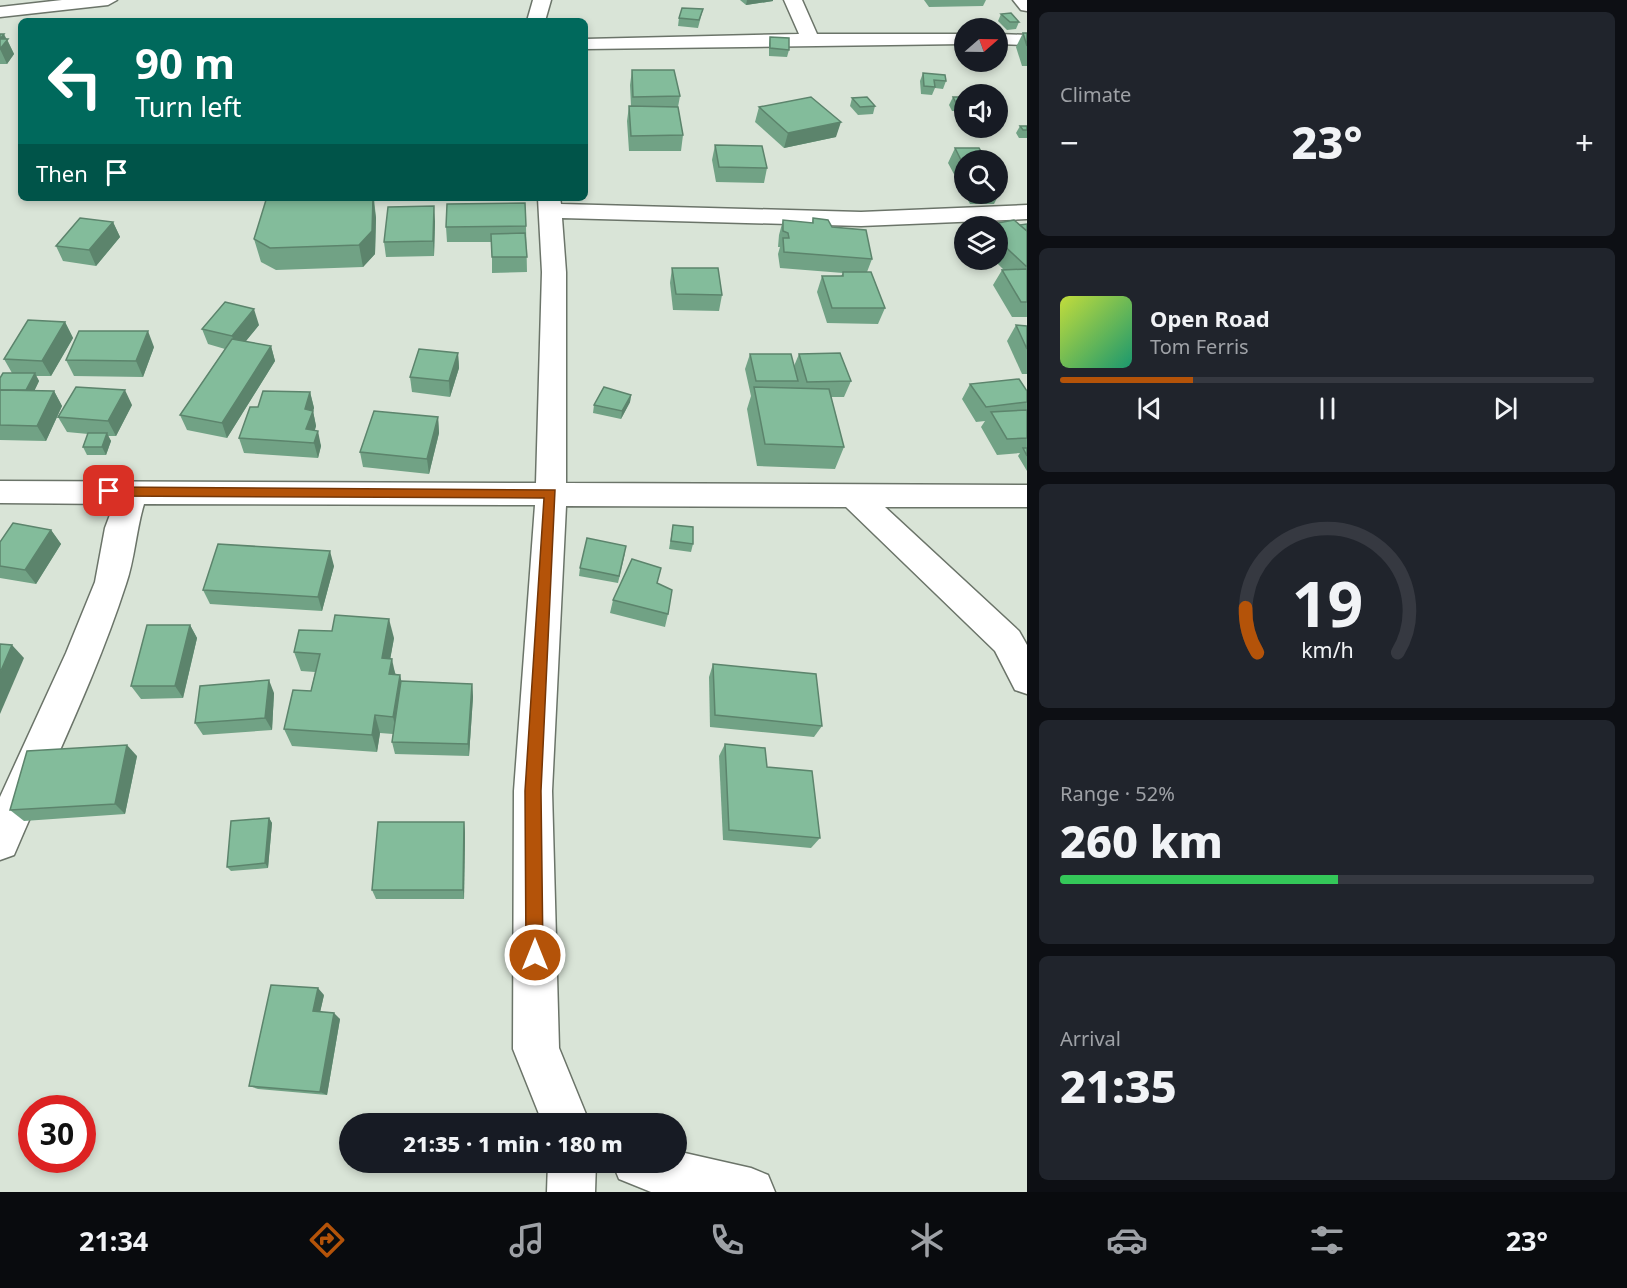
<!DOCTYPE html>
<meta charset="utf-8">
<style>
body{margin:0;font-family:"Noto Sans",sans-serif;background:#20242c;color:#f1f3f6;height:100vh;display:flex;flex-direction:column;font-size:22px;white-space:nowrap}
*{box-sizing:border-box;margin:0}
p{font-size:20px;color:#9ea1a6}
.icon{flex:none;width:33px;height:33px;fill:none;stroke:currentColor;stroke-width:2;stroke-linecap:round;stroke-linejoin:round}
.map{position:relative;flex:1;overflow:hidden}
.details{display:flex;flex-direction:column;gap:12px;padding:12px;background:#0d0f14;width:600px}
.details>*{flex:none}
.banner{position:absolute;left:18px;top:18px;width:570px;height:183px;border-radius:9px;box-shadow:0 3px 9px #0003;background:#00695c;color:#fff;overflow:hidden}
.needle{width:39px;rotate:70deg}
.tools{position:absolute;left:954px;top:18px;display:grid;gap:12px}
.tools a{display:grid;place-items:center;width:54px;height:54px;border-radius:50%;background:#171b24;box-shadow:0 3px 9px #0003;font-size:30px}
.speed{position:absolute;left:18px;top:1095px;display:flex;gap:12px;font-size:30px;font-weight:700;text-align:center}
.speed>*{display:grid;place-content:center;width:78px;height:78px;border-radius:50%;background:#171b24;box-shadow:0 3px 9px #0003;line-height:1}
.speed .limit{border:9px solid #d22;background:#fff;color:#111}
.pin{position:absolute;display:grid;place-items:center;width:51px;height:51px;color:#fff;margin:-26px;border-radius:12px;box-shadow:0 3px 9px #0006}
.me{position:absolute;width:66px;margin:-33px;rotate:0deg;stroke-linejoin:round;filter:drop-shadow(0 0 4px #0008)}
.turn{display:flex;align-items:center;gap:21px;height:126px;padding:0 18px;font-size:27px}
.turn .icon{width:78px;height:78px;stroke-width:2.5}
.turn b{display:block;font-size:42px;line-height:51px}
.then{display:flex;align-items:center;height:57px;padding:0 18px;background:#0003;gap:12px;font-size:22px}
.big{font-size:45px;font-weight:800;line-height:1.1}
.details .card{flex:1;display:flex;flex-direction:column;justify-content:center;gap:9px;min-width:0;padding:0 21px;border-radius:9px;background:#20242c}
.details .dial{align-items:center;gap:0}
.dial svg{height:156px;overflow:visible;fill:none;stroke:#363941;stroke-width:7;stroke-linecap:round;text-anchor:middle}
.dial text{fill:#f1f3f6;stroke:none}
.song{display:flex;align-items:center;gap:18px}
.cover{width:72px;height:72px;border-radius:9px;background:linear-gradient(135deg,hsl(70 70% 55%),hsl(160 70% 35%))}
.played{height:6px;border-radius:3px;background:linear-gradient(90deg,#b45309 25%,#363941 25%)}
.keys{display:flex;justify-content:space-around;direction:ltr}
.heat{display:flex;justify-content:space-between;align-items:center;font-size:33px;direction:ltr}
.charge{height:9px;border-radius:4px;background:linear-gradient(90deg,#34c759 52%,#363941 0)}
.trip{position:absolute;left:339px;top:1113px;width:348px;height:60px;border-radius:30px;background:#171b24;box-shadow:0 3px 9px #0003;font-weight:800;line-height:60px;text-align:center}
.tab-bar{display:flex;height:96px;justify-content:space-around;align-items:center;background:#090b0e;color:#9ea1a6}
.tab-bar .icon{width:42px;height:42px}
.tab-bar .active{color:#b45309}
.tab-bar b{font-size:27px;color:#f1f3f6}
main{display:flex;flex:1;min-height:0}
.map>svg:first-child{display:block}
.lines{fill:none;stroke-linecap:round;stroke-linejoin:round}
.minor-casing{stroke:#6b7469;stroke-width:3}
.minor{fill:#fff;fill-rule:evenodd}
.wall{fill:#71a285}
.shaded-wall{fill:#5c846c}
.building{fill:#83bc9b;stroke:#5c846c;stroke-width:1.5}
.route{fill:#b45309;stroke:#753606;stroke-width:1.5}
</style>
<main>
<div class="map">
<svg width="1027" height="1192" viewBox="0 0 1027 1192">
<rect width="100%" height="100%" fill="#d9e4d7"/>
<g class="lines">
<!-- minor casing -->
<g class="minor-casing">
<g id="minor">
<polygon points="62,0 117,0 108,5 0,17 0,7"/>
<polygon points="533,0 551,0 545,21 527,21"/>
<polygon points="784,0 802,0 817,34 964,34 964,44 585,49 585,39 799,34"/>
<polygon points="1013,0 1027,0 1027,11 1021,10"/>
<polygon points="998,34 1027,35 1027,45 998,44"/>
<path d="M538,198H560L561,204L861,212L1027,205V219L861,226L562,218L566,272V483L1027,485V507H885L1019,631L1027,645V694L1015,690L995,651L846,507L566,506L552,791L559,1048L590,1124H543L513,1049L514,791L535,505L144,504C136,530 135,558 126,584C96,677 52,765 14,855L0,860V797L66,653L95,582L105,528L114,504L0,503V481L536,483L542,272Z"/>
<polygon points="676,1151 751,1168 768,1175 775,1192 651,1192 619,1179 612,1162 676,1162"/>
<polygon points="548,1162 596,1162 595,1192 547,1192"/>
</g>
</g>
<!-- minor -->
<use href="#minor" class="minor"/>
</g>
<!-- wall -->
<g class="wall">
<polygon points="740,0 773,0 773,1 746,5"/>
<polygon points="924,0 986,0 983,6 929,7"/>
<polygon points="703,9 698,28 678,26 679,18"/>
<polygon points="1001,14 1019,22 1016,29 1007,30 998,21"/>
<polygon points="1023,33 1027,33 1027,66 1022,66 1016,47"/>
<polygon points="0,34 7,39 14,54 7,64 0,64"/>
<polygon points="770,37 789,50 787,57 769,56 769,44"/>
<polygon points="632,70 680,96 678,107 683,135 681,151 629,151 627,121 629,106 631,106 630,85"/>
<polygon points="923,73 946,81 943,89 935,88 932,95 921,94 920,81"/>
<polygon points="953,97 964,97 964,111 952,111 949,105"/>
<polygon points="852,98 875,106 873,114 858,115 850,106"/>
<polygon points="759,107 836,137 784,148 755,122"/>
<polygon points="1020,126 1027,126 1027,138 1019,138 1016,133"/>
<polygon points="715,145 767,168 764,183 716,182 712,160"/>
<polygon points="955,148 964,160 964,194 998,194 998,181 1002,188 994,204 970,204 948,163"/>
<polygon points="262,198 374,198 376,218 375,254 363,267 276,270 261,262 254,239 290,199"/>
<polygon points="813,218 832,227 872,259 867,272 885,308 878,324 827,323 817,292 822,276 841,276 843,273 780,268 778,254 780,247 778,247 779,235 783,220 812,223"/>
<polygon points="435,221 434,256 386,257 384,242"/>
<polygon points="113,222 120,237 96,266 63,261 56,246"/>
<polygon points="1027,224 1027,317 1012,317 993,285 1002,270 1004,270 994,260 998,260 998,226 981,226 982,226 1020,225"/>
<polygon points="526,226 527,272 492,273 492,242 447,242 446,227"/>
<polygon points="672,268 722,295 719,311 673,310 670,283"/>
<polygon points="65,322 73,338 51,376 36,376 39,381 34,391 54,391 62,406 46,441 0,440 0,378 12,373 4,359"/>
<polygon points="259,325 245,342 271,346 275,361 227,438 187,430 180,415 225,349 208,344 202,329"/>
<polygon points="1016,325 1027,326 1027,374 1022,374 1007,341"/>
<polygon points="154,347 143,377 74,376 66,360"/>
<polygon points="458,353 459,368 450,397 412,392 410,377"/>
<polygon points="750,354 794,366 799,354 851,381 844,397 831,397 844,447 835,469 757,466 747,409 751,396 745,369"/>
<polygon points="970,384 1027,391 1027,471 1018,456 1020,453 997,455 981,427 985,421 976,422 962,399"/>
<polygon points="310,392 314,408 313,411 316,426 315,430 321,446 318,458 244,453 239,438 258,407"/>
<polygon points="631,395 630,402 621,419 593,413 594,405"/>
<polygon points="132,405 116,436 108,436 111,441 106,455 87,455 83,447 88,434 67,432 58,417"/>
<polygon points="438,417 439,433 429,474 363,467 360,452"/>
<polygon points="673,525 693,544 691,552 669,549"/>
<polygon points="51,530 61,544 36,584 0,578 0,566"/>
<polygon points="625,553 618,583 579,576 580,568"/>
<polygon points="334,566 322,611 210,604 203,590"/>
<polygon points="657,583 668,614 665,627 610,613 613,600"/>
<polygon points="190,625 197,638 183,698 141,699 131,686"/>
<polygon points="394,638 390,659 396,675 400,675 401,681 472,684 473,697 469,756 395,754 392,742 393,734 380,733 377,752 292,746 284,729 311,691 315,672 301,671 294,652"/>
<polygon points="713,664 822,726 814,737 710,727 709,677"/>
<polygon points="274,693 272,730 203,735 195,723"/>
<polygon points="725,744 767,767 820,838 811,848 723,840 719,756"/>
<polygon points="137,756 125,814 24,821 10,810"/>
<polygon points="269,818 272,823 268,868 231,871 227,867"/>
<polygon points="464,822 465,833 464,899 376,899 372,890"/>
<polygon points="324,995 320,1012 340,1019 327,1095 258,1089 249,1086"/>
</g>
<!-- shaded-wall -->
<g class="shaded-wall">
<polygon points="747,0 773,0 773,1 746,5"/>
<polygon points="4,34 14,54 7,64 0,49 0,39"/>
<polygon points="841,122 836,137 784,148 788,133"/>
<polygon points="373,198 376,218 375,254 363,267 359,245"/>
<polygon points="434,206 435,221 434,256 433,241"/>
<polygon points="113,222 120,237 96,266 89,250"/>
<polygon points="254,309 259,325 237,352 232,336"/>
<polygon points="65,322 73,338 51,376 42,361"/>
<polygon points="148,331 154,347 143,377 136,361"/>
<polygon points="271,346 275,361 227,438 222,423"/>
<polygon points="458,353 459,368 450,397 449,381"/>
<polygon points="35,373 39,381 30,400 25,392"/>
<polygon points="125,390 132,405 116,436 108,421"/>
<polygon points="54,391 62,406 46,441 37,426"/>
<polygon points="310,392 314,408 313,411 316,426 310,444 306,429 305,409"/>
<polygon points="631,395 630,402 621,419 622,411"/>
<polygon points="438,417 439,433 429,474 427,459"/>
<polygon points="318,431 321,446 318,458 314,443"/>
<polygon points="107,433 111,441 106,455 102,447"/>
<polygon points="51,530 61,544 36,584 25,570"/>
<polygon points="330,551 334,566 322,611 318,597"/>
<polygon points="389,619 394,638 387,677 382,658"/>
<polygon points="190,625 197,638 183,698 175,686"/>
<polygon points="12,645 24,658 0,714 0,673"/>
<polygon points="392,659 396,678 389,674"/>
<polygon points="400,675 404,693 397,734 393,717"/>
<polygon points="269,680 274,693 272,730 265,718"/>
<polygon points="472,684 473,697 469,756 468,744"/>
<polygon points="375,715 380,733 377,752 372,735"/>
<polygon points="127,745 137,756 125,814 115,804"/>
<polygon points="269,818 272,823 268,868 265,863"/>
<polygon points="464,822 465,833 464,899 463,890"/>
<polygon points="318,988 324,995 319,1017 313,1011"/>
<polygon points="334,1013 340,1019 327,1095 320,1092"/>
</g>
<!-- building -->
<g class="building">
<polygon points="682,8 703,9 699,20 679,18"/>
<polygon points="1011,13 1019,22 1010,22 1001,14"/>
<polygon points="1023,33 1027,33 1027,46"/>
<polygon points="0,34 4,34 0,39 8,39 0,49"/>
<polygon points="770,37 789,38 789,50 770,48"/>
<polygon points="632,70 674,70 680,96 633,97"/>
<polygon points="923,73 945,75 946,81 934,80 935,87 924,86"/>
<polygon points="811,97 841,122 788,133 759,107"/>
<polygon points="867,97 875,106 860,107 852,98"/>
<polygon points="953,97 964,97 964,103 956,103"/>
<polygon points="629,106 678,107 683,135 631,136"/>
<polygon points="1020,126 1027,126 1027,130 1023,130"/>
<polygon points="715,145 762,146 767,168 719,167"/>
<polygon points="955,148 979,148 986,160 964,160 964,166"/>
<polygon points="998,181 1002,188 998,188"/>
<polygon points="311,198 373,198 372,231 359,245 270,248 254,239 266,200"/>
<polygon points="525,203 526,226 446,227 447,204"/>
<polygon points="434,206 433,241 384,242 388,207"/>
<polygon points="80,218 113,222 89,250 56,246"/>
<polygon points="813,218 828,220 832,227 866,230 872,259 784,252 783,238 789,238 788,233 783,231 783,220 813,223"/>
<polygon points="1014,220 1027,231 1027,267 998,240 998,226 982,226"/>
<polygon points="1027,224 1027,231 1020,225"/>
<polygon points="525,233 527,257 492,257 491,234"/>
<polygon points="672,268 718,268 722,295 676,294"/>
<polygon points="1027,269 1027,302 1021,302 1002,270"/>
<polygon points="843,272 871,272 885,308 832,308 822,276 843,276"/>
<polygon points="225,302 254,309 232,336 202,329"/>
<polygon points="28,320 65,322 42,361 4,359"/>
<polygon points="1016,325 1027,326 1027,349"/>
<polygon points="79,331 148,331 136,361 66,360"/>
<polygon points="232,339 271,346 222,423 180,415"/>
<polygon points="419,349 458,353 449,381 410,377"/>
<polygon points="840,353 851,381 807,382 799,354"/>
<polygon points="750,354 791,354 798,381 756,381"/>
<polygon points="3,373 35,373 26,390 0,390 0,378"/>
<polygon points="1019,379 1027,391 1027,402 986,407 970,384"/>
<polygon points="76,387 125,390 108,421 58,417"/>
<polygon points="604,387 631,395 622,411 594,405"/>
<polygon points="754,387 829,389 844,447 765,444"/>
<polygon points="0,390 54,391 37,426 0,425"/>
<polygon points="263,391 310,392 305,409 313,411 306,429 318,431 314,443 239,438 250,407 258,407"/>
<polygon points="1027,410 1027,438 1007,439 991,412"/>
<polygon points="374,411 438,417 427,459 360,452"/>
<polygon points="88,433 107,433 102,447 83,447"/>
<polygon points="1023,448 1027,448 1027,456"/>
<polygon points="13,523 51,530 25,570 0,566 0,542"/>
<polygon points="673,525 693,527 693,544 671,541"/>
<polygon points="587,538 626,546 619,576 580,568"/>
<polygon points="218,544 330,551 318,597 203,590"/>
<polygon points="632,559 661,568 657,583 672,590 668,614 613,600"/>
<polygon points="335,615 389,619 382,658 392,659 389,674 400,675 393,717 375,715 372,735 284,729 293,690 311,691 320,654 294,652 299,630 332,631"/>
<polygon points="147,625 190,625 175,686 131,686"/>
<polygon points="0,644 12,645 0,673"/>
<polygon points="713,664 816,674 822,726 715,715"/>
<polygon points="269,680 265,718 195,723 200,686"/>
<polygon points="401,681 472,684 468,744 392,742"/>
<polygon points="725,744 765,748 767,767 812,771 820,838 729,830"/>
<polygon points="127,745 115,804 10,810 27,751"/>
<polygon points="269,818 265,863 227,867 231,821"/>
<polygon points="378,822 464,822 463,890 372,890"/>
<polygon points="271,985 318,988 313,1011 334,1013 320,1092 249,1086"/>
</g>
<!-- route -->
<polygon class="route" points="109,487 555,490 541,791 543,955 541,961 535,964 528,961 526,955 525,791 544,498 109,496 103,491"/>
</svg>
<div class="tools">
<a><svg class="needle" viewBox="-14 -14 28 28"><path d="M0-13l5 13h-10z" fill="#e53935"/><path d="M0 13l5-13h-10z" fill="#9ea1a6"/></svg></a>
<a><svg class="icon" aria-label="sound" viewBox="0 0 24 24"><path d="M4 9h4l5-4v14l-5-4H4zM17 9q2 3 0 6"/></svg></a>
<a><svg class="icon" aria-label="search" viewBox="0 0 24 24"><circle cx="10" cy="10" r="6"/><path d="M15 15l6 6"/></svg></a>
<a><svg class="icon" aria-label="layers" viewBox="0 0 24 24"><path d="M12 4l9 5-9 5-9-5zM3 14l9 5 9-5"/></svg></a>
</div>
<div class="speed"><div class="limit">30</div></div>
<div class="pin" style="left:109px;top:491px;background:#d93025"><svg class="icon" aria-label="arrive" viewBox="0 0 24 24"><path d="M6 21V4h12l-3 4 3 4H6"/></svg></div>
<svg class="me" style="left:535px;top:955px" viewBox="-20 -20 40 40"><circle r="17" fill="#b45309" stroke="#fff" stroke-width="3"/><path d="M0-11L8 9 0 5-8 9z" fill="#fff"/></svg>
<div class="trip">21:35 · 1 min · 180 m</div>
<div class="banner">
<div class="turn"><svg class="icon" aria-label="left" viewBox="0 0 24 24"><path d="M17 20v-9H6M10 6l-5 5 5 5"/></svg><div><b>90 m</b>Turn left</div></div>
<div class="then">Then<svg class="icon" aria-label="arrive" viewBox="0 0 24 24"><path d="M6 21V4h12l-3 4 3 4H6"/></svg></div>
</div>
</div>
<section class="details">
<div class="card"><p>Climate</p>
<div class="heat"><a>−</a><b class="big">23°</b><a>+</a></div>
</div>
<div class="card">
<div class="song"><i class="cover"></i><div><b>Open Road</b><p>Tom Ferris</p></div></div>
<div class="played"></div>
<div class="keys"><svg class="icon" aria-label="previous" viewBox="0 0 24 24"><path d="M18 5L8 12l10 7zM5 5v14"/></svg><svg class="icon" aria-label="pause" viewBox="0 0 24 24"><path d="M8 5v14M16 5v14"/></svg><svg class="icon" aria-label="next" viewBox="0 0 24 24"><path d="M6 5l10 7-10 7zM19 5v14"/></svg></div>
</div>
<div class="card dial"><svg viewBox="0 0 100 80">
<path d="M14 69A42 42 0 1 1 86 69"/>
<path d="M14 69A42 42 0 0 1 8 46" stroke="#b45309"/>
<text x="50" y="56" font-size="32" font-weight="700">19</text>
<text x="50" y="72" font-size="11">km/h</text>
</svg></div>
<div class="card"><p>Range · 52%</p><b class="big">260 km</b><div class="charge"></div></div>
<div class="card"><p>Arrival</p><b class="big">21:35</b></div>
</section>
</main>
<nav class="tab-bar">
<b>21:34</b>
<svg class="icon active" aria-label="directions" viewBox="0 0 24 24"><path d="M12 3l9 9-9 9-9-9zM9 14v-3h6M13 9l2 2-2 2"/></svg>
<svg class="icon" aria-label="music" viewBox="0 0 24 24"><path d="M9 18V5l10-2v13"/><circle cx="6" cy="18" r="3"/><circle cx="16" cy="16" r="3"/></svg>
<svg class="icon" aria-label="phone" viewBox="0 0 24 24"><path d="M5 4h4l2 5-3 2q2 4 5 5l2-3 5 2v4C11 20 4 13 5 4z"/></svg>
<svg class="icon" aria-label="climate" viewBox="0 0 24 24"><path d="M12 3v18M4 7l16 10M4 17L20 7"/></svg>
<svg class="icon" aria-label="car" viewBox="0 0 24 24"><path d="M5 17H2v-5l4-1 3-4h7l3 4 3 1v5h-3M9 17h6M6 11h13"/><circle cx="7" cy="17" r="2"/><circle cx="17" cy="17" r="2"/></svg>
<svg class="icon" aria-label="filters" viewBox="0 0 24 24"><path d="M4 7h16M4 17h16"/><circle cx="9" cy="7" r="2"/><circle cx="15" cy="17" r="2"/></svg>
<b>23°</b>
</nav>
